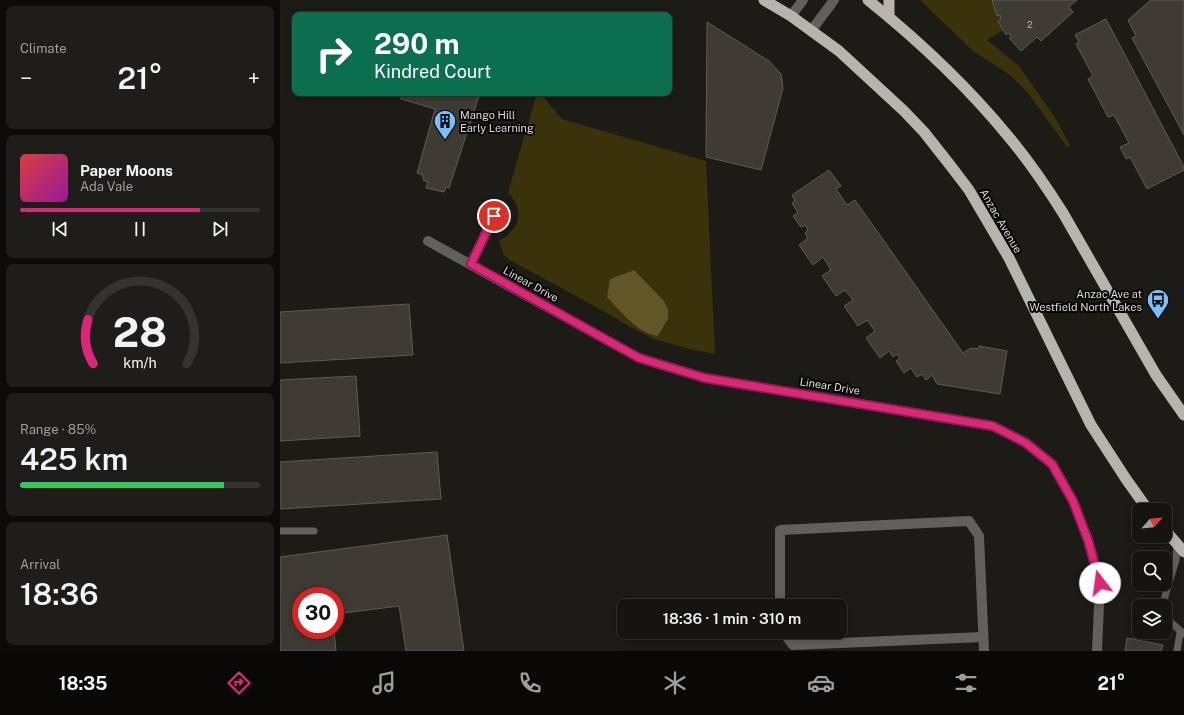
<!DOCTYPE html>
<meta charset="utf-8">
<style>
body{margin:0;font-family:"Public Sans",sans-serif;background:#1f1d19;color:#f1f3f6;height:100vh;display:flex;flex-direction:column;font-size:15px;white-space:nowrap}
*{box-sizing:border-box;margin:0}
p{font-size:13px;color:#9e9e9f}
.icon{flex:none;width:22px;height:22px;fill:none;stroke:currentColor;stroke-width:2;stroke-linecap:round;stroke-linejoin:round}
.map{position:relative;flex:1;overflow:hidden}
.details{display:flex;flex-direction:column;gap:6px;padding:6px;background:#0c0b09;width:280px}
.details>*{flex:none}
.top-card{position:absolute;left:12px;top:12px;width:380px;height:84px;border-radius:8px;box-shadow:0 2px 10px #0003,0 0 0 1px #353330;background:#0b6e4f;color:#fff;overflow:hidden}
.needle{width:26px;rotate:63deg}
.fabs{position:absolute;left:852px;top:503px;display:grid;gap:8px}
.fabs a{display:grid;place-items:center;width:40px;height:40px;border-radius:8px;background:#161410;box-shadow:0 2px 10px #0003,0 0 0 1px #353330;font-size:20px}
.speed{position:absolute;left:12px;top:587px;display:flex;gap:8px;font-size:20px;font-weight:700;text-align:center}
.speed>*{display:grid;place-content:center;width:52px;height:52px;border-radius:50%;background:#161410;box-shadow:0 2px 10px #0003,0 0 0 1px #353330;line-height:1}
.speed .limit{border:6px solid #d22;background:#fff;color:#111}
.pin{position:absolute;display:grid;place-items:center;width:34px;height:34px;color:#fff;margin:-17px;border:2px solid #fff;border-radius:50%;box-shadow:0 1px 4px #0007}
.me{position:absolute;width:44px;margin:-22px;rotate:345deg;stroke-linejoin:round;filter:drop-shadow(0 0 3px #0008)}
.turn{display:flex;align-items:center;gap:14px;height:84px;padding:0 16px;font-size:18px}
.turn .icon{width:52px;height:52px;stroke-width:2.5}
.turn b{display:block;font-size:28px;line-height:34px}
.big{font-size:30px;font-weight:600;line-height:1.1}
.details .tile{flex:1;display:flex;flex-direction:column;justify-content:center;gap:6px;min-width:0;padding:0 14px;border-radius:8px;background:#1f1d19}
.details .dial{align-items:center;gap:0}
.dial svg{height:104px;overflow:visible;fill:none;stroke:#353330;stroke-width:7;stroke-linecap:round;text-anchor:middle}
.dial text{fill:#f1f3f6;stroke:none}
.song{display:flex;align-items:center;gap:12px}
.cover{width:48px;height:48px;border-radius:6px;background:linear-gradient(135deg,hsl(0 70% 55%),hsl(300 70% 35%))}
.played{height:4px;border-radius:2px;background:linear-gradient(90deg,#db2777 75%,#353330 75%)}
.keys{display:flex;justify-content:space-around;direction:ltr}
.heat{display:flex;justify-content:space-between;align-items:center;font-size:22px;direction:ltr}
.charge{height:6px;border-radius:3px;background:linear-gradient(90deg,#34c759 85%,#353330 0)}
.trip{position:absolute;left:337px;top:599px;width:230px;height:40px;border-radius:8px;background:#161410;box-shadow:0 2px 10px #0003,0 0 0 1px #353330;font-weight:600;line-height:40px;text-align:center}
.tab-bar{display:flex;height:64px;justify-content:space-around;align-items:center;background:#090806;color:#9e9e9f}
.tab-bar .icon{width:28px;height:28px}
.tab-bar .on{color:#db2777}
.tab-bar b{font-size:18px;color:#f1f3f6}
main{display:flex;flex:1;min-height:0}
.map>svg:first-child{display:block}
.green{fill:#3a320b;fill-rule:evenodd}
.water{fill:#625626}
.building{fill:#3d3b34;stroke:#5e5c54}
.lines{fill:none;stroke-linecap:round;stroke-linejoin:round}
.service{stroke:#61605d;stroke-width:7}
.minor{stroke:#61605d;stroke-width:10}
.tertiary{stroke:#61605d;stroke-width:10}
.trunk{stroke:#b6b4ac;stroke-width:11}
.route-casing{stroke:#8e194d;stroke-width:10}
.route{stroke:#db2777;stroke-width:7}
.labels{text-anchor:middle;stroke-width:4;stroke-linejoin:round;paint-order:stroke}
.number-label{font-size:9px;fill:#b4b2ad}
.poi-label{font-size:11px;fill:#dbdad5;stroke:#070604;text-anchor:start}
.street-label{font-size:11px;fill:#dbdad5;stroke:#070604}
</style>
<main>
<section class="details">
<div class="tile"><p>Climate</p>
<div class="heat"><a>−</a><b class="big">21°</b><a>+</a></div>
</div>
<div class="tile">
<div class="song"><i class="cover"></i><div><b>Paper Moons</b><p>Ada Vale</p></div></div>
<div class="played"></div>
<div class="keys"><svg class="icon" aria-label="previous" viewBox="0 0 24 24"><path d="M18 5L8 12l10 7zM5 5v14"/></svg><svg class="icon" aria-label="pause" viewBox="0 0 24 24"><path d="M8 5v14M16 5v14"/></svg><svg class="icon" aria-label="next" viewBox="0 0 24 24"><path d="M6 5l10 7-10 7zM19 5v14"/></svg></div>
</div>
<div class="tile dial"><svg viewBox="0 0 100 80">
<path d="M14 69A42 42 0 1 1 86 69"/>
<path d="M14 69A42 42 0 0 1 10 35" stroke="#db2777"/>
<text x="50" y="56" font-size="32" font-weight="700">28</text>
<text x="50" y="72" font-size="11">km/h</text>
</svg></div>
<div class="tile"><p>Range · 85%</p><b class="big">425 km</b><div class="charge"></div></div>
<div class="tile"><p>Arrival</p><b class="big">18:36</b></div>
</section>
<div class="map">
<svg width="904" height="651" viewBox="0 0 904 651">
<rect width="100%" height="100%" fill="#1d1b15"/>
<!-- green -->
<g class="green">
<polygon points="640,0 712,0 717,16 720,15 721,19 718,21 723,30 707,40 739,66 774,116 790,145 787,147 748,93 730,75 693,51"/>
<path d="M257,93H260L282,119L426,161L435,354L414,350L374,339L349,326L307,302L230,260L224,255L219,241C241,228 245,211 228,192ZM340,276L370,288L384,301L388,319L378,336L372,335L330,279Z"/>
</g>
<!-- water -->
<path class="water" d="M354,270L384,301L388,309V319L378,336C360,335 339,310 327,297L330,279Z"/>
<!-- building -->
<g class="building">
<polygon points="712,0 797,0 789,7 793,12 761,41 757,37 741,51 729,38 731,36 729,33 726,35 723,30 718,21 721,19 720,15 717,16"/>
<polygon points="871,0 904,0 904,135 852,38 856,36 848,20"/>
<polygon points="826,19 904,167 904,170 867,189 850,157 846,159 840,147 849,143 834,115 828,117 808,79 813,76 796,44 799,42 795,35"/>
<polygon points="427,22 489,61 501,74 503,88 481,170 426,157"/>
<polygon points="122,93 200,93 169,188 166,187 164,192 146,188 148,182 143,180 143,175 137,173 155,109 121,99"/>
<polygon points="549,170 561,186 556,189 567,205 575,200 683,353 691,348 698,349 699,346 727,351 720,394 657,384 652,375 646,380 642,374 637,377 631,368 624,373 616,361 620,358 617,354 613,357 609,351 600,358 586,338 595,331 587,320 578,326 564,306 573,300 565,290 556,296 542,276 551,270 543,257 533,265 519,245 528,238 525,233 528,230 525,225 521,227 513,216 518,213 512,203 515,201 512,195"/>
<polygon points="129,304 133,355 0,363 0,312"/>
<polygon points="876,305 880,313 876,316 871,307"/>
<polygon points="76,376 80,436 0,441 0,380"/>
<polygon points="157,452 161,499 0,509 0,462"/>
<polygon points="167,535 184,651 126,651 119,606 55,614 55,596 21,596 21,630 54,630 56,651 0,651 0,557"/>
<polygon points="847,638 883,645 881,651 845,651"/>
</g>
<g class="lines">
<!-- service -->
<g class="service">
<polyline points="0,531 34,531"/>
<polyline points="884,606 885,596 896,560 897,544"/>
<polyline points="885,613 888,620 904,634"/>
<polyline points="897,651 900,632"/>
</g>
<!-- minor -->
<g class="minor">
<polyline points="148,241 359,358 425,378 713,426 746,443 772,464 793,501 808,540 820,583 817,651"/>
<polyline points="191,264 214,216"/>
<polyline points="500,606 500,530 689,521 699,536 704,651"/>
<polyline points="503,632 513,645 703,637"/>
</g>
<!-- tertiary -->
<g class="tertiary">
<polyline points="511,16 523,0"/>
<polyline points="531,31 554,0"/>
</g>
<!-- trunk -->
<g class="trunk">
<polyline points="484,0 511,16 559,51 624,111 644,132 670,165 689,190 729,258 811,425 846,479 868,510"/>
<path d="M588,0C639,41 687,86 728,136C748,160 766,186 783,213L876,375L904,415"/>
<polyline points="609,0 609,17"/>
<polyline points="885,530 904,552"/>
</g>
</g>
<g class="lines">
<!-- route casing -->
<g class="route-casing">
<polyline id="route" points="214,216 191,264 359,358 425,378 713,426 746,443 772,464 793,501 808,540 820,583"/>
</g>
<!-- route -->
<use href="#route" class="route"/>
</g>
<!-- icons -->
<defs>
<g id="building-pin" transform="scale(1.15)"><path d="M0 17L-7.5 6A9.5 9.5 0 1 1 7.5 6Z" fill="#7bbef9" stroke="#070604"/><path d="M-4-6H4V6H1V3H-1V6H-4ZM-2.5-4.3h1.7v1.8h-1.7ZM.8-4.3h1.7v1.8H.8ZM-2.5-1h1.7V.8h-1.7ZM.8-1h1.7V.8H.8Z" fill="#111"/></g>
<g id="bus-pin" transform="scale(1.15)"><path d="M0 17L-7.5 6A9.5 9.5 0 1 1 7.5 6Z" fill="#7bbef9" stroke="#070604"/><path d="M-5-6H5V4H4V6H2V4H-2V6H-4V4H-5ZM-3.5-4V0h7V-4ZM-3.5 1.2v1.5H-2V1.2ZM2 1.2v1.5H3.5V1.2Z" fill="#111"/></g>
</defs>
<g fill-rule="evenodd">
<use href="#building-pin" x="165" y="121"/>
<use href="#bus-pin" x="878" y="300"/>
</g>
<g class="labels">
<!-- number labels -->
<g class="number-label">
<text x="750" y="28">2</text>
</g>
<!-- poi labels -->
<g class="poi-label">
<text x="180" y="119">Mango Hill<tspan x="180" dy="13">Early Learning</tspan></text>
<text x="862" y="298" text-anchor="end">Anzac Ave at<tspan x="862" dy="13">Westfield North Lakes</tspan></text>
</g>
<!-- street labels -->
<g class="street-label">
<text transform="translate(721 221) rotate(60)" y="4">Anzac Avenue</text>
<text transform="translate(251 284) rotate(29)" y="4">Linear Drive</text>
<text transform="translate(550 386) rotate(9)" y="4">Linear Drive</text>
</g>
</g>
</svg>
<div class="fabs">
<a><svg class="needle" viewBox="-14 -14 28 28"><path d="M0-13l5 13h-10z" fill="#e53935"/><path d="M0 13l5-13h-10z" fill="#9e9e9f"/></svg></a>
<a><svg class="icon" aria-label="search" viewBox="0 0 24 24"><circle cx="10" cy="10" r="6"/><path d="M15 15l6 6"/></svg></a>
<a><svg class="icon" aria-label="layers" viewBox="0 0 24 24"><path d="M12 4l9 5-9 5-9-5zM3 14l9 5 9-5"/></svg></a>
</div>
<div class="speed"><div class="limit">30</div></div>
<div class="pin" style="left:214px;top:216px;background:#d93025"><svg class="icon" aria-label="arrive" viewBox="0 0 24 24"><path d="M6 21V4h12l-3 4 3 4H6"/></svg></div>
<svg class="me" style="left:820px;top:583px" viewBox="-20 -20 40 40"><circle r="19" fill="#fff"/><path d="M0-13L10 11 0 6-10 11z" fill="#db2777"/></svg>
<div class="trip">18:36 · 1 min · 310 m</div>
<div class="top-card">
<div class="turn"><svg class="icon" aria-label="right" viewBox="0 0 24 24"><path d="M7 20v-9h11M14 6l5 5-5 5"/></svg><div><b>290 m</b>Kindred Court</div></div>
</div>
</div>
</main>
<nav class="tab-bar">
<b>18:35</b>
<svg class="icon on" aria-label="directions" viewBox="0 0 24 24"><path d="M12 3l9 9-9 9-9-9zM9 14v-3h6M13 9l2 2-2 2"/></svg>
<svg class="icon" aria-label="music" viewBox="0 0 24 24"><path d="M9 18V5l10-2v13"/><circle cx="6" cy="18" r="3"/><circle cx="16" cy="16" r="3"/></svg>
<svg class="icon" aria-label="phone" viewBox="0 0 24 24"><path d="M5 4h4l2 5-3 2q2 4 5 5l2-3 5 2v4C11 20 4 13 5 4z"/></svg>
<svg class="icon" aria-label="climate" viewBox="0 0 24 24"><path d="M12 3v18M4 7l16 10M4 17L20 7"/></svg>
<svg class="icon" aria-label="car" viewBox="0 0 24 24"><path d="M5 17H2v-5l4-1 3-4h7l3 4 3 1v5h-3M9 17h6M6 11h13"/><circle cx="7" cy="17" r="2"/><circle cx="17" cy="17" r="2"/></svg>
<svg class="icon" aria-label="filters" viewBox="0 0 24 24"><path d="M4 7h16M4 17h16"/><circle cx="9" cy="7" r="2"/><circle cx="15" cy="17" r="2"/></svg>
<b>21°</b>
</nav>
